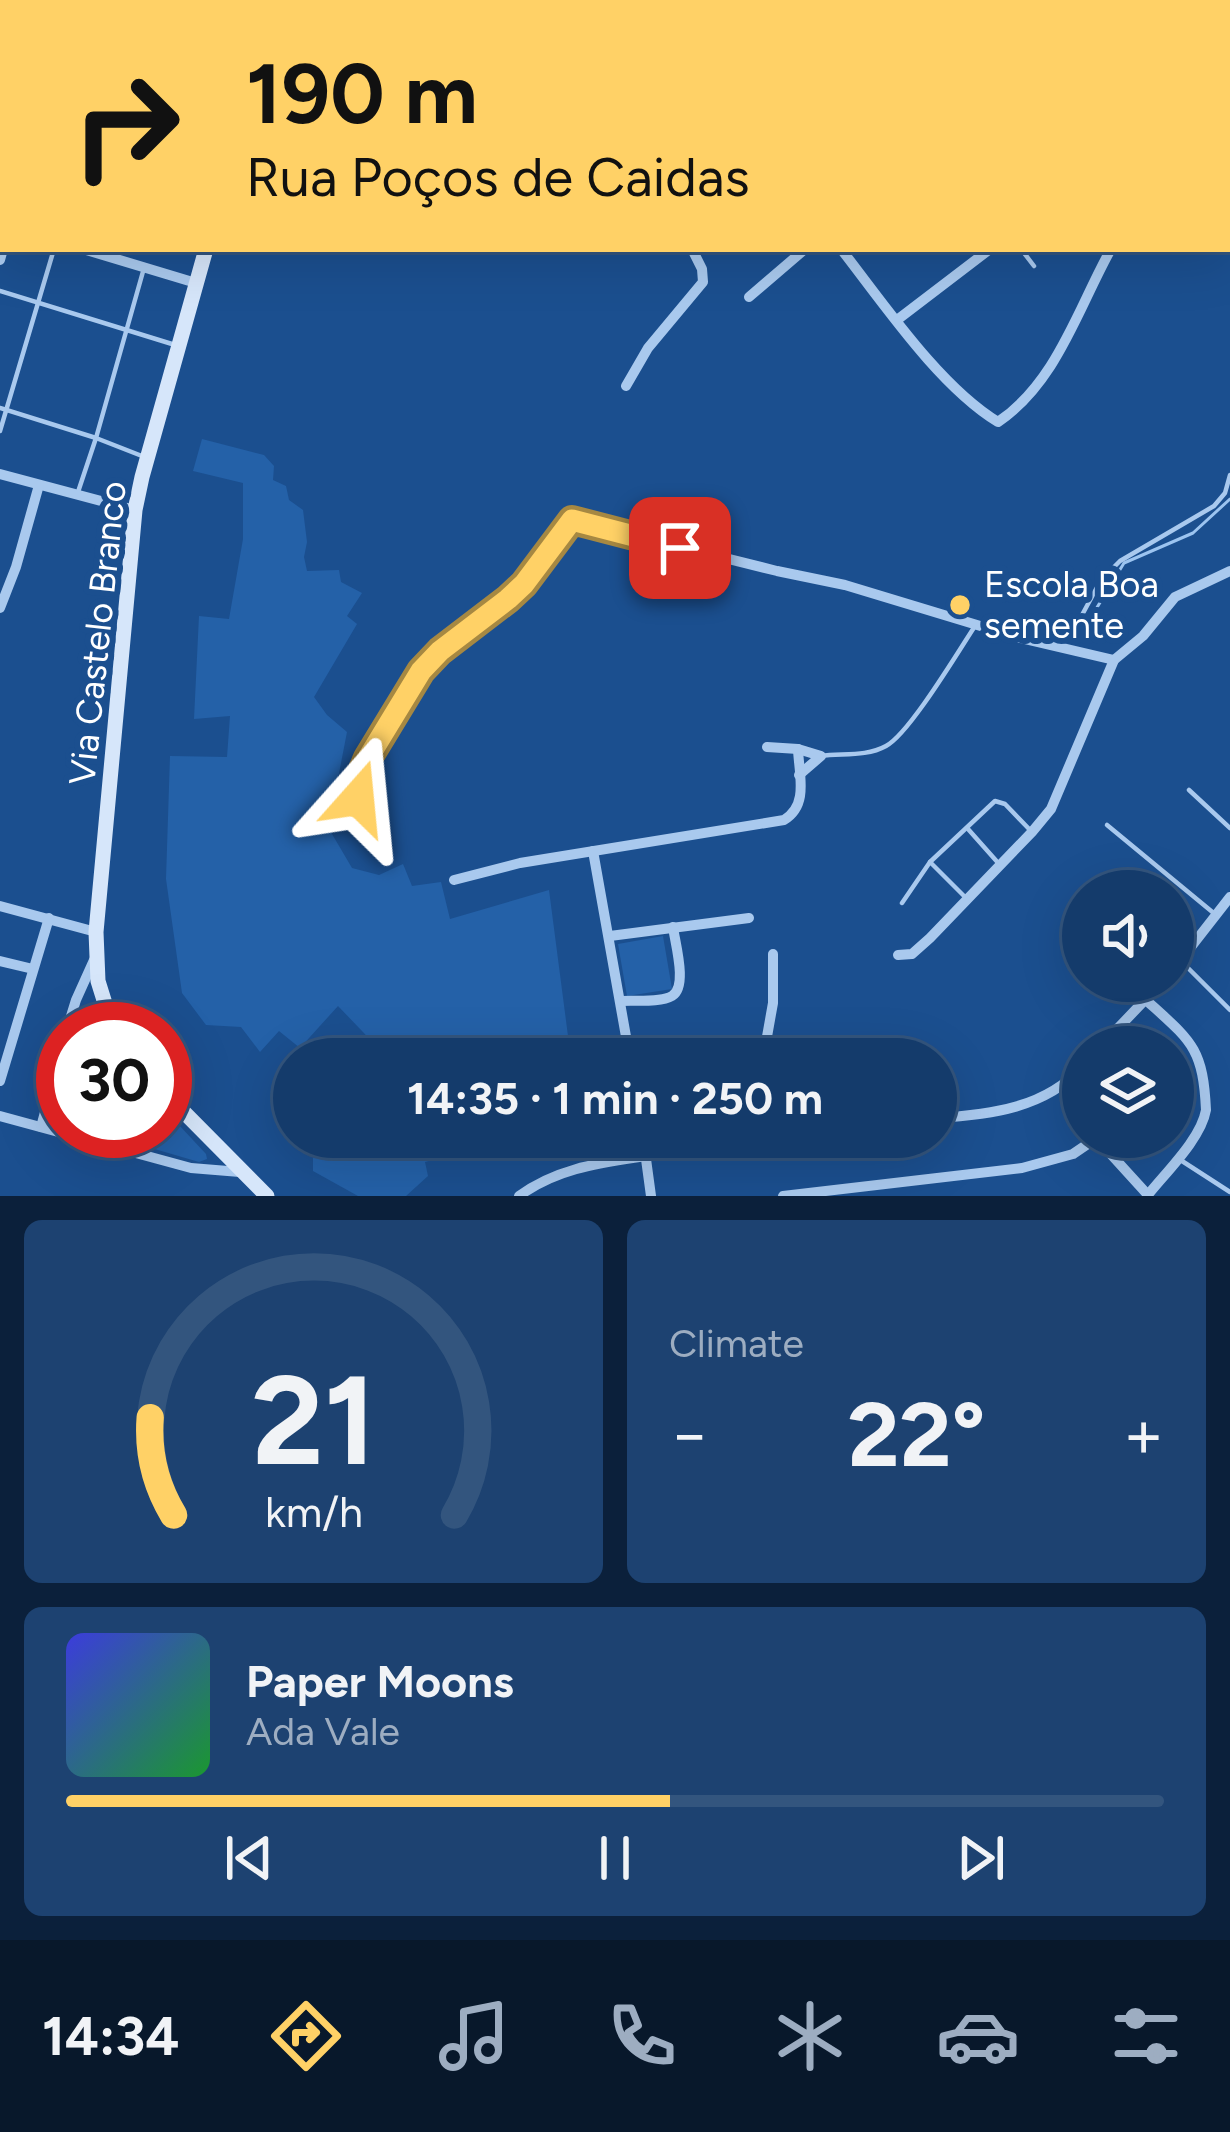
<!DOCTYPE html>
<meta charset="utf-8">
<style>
body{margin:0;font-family:Figtree,sans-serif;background:#1d4271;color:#f1f3f6;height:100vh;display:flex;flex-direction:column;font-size:45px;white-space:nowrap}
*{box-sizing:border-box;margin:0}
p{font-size:39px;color:#9dadc1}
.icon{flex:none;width:66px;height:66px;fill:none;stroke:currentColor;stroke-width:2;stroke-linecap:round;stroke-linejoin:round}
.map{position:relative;height:1196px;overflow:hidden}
.drawer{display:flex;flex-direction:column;gap:24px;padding:24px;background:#0b203b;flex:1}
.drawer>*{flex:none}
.banner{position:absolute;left:0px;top:0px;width:1230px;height:252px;box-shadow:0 12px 48px #0002,0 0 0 3px #33557e;background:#ffd166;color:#111;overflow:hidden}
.controls{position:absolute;left:1062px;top:870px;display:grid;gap:24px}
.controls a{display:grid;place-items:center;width:132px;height:132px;border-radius:50%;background:#143b6b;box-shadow:0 12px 48px #0002,0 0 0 3px #33557e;font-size:60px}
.speed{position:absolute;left:36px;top:1002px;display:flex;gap:24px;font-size:60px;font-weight:700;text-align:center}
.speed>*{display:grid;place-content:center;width:156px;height:156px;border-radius:50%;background:#143b6b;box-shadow:0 12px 48px #0002,0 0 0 3px #33557e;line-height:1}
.speed .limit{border:18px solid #d22;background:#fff;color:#111}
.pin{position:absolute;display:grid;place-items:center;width:102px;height:102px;color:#fff;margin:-51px;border-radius:24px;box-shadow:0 6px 18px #0006}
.me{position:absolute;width:132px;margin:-66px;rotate:18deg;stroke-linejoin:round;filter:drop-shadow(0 0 9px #0008)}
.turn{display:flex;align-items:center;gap:42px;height:252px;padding:0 48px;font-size:54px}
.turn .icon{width:156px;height:156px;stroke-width:2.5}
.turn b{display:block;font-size:84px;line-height:102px}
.big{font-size:90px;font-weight:700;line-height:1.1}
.drawer .card{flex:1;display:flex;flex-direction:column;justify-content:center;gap:18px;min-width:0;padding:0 42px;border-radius:18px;background:#1d4271}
.drawer .dial{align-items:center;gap:0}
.dial svg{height:312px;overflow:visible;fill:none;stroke:#33557e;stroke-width:7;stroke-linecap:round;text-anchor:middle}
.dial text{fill:#f1f3f6;stroke:none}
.song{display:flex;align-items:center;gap:36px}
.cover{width:144px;height:144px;border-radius:18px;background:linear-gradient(135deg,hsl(240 70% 55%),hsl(130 70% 35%))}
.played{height:12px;border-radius:6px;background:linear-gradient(90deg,#ffd166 55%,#33557e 55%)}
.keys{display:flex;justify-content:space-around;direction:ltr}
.heat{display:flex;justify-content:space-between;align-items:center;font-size:66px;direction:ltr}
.drawer .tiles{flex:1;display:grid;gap:24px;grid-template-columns:1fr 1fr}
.card:last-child{grid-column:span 2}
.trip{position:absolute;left:273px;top:1038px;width:684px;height:120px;border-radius:60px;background:#143b6b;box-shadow:0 12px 48px #0002,0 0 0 3px #33557e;font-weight:700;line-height:120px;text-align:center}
.dock{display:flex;height:192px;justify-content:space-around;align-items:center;background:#08182b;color:#9dadc1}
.dock .icon{width:84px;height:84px}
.dock .active{color:#ffd166}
.dock b{font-size:54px;color:#f1f3f6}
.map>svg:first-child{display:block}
.green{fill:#2461a8}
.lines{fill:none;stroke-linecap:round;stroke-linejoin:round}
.stream{stroke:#9cc4f0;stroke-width:3}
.path{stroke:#a9c9ee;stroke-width:3;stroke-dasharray:6 9;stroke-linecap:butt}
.service{stroke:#a9c9ee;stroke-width:4.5}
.minor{stroke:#a9c9ee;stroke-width:10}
.secondary{stroke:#d6e6fa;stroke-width:15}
.primary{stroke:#f0f6ff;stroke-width:16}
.route-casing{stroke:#a68842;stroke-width:30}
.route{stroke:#ffd166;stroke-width:21}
.poi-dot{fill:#ffd166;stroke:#1b4f8f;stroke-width:4.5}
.labels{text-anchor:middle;stroke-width:12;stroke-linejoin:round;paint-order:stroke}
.poi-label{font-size:36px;fill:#fff;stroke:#1b4f8f;text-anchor:start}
.street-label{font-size:36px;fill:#fff;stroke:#1b4f8f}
</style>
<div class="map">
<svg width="1230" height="1196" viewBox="0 0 1230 1196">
<rect width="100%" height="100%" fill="#1b4f8f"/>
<!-- green -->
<g class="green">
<polygon points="202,439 264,455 274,466 273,480 286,486 289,500 303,510 307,542 304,557 307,571 339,570 341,582 362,593 347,616 357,624 314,697 327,715 347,732 330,820 332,834 352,868 379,875 403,864 412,886 441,882 450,919 549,890 571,1059 385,1059 386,1056 338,1006 300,1048 279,1031 260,1052 241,1027 206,1025 182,993 166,879 170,756 227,757 230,716 194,719 199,616 229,619 243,539 243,483 193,471"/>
<polygon points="663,936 672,989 627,996 618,944"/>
<polygon points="165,1110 206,1154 207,1159 199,1162 93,1131 165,1131"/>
<polygon points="313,1137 520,1137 425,1162 428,1176 406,1196 358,1196 313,1171"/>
</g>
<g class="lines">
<!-- stream -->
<polyline class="stream" points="1090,619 1124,563 1193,533 1230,499"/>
<!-- path -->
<polyline class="path" points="0,220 3,220"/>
<!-- service -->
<g class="service">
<polyline points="1227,166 1230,165"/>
<polyline points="1021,249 1034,266"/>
<polyline points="0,291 172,344"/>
<polyline points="0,408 96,438 142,456"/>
<polyline points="0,431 54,249"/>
<polyline points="78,492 96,438 144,268"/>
<polyline points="1053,643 1082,615 1101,580 1120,561 1214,506 1225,493 1230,475"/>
<path d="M821,756C842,753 866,757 886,746C909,734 958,652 975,626"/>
<polyline points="1189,790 1230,828"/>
<polyline points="1107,825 1216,915"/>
<polyline points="968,829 1000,865"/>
<polyline points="930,862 964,896"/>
<polyline points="902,903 930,862 995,801 1005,804 1032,832"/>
<polyline points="1181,961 1230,1010"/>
<polyline points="1182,1161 1230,1192"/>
</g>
<!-- minor -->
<g class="minor">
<polyline points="759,0 761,3"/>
<polyline points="1092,0 1099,3"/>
<polyline points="126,3 127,0"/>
<polyline points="173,3 174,0"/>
<polyline points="1227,34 1230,35"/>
<polyline points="83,249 196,283"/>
<path d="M841,249C884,304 939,386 998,422C1057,382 1078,308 1111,249"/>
<polyline points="0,260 3,249"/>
<polyline points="749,297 805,249"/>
<polyline points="897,320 990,249"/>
<polyline points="626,386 648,348 703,282 702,269 692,249"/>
<polyline points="0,474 135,510"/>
<polyline points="0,608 16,567 39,485"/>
<polyline points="767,747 798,749 821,756 799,775"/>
<path d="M370,826C363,812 357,799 359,783C364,750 416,672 442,650C463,632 488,618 508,599C533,577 554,547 572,520L777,571L845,585L1020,638L1114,660"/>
<polyline points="593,851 630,1059"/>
<path d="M454,880L520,863L784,820C809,805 799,775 798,749"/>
<polyline points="0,906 96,932"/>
<polyline points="610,936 749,918"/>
<polyline points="898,955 912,954 930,938 1032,832 1051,809 1114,660 1143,636 1175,597 1230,571"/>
<polyline points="0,961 33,969"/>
<polyline points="1173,970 1230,897"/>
<path d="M1146,1000C1191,1041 1203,1047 1206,1110C1201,1139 1166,1172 1147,1196"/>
<path d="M621,1001C635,1000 660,1003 672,996C688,987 675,943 673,927"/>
<polyline points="67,1029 76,1000 94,960"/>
<polyline points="1100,1047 1163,981"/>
<polyline points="763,1059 773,1003 773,954"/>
<polyline points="0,1081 49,918"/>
<polyline points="0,1116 191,1168 240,1172"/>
<path d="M936,1118C990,1115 1046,1108 1083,1066"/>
<polyline points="41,1127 63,1045"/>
<polyline points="643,1137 651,1196"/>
<polyline points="1097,1139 1148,1195"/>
<path d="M519,1196C557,1168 600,1163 646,1156"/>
<polyline points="783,1196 1022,1168 1073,1154 1098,1137"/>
</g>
<!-- secondary -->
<g class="secondary">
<polyline points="282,3 283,0"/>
<polyline points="113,1029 98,981 96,932 135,510 142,477 206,249"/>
<polyline points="165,1093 267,1196"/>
</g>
<!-- primary -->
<polyline class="primary" points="0,13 3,0"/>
</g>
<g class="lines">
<!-- route casing -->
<g class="route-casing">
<polyline id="route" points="358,798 359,779 368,758 421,671 440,651 508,599 524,584 572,520 680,548"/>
</g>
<!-- route -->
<use href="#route" class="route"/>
</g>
<!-- markers -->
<circle class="poi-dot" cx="960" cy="605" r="12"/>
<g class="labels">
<!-- poi labels -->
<g class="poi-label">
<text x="984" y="597">Escola Boa<tspan x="984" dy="41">semente</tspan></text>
</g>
<!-- street labels -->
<g class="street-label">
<text transform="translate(97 633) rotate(-84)" y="13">Via Castelo Branco</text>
</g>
</g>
</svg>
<div class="controls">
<a><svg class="icon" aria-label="sound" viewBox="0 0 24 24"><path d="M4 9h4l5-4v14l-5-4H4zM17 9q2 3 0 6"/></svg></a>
<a><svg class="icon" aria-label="layers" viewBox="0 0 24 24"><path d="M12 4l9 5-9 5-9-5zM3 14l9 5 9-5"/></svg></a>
</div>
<div class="speed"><div class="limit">30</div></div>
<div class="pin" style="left:680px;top:548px;background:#d93025"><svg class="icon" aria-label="arrive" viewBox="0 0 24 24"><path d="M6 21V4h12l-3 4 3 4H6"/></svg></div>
<svg class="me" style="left:358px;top:798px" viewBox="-20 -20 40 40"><path d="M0-17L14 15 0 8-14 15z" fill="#ffd166" stroke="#fff" stroke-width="4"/></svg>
<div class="trip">14:35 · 1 min · 250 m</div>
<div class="banner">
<div class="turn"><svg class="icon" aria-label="right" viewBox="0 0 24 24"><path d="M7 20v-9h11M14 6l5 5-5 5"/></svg><div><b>190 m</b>Rua Poços de Caidas</div></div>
</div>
</div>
<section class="drawer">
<div class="tiles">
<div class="card dial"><svg viewBox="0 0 100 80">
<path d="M14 69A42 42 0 1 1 86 69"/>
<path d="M14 69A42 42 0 0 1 8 44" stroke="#ffd166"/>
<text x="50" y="56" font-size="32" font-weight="700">21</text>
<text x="50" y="72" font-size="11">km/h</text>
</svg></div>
<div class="card"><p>Climate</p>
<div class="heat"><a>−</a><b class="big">22°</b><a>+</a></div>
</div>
<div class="card">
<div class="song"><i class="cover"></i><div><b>Paper Moons</b><p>Ada Vale</p></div></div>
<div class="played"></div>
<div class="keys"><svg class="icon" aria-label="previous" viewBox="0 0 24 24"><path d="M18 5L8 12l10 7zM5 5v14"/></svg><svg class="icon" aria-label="pause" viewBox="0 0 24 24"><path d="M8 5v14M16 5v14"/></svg><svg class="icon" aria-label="next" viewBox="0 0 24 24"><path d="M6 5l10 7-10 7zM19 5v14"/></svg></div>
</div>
</div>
</section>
<nav class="dock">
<b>14:34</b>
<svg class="icon active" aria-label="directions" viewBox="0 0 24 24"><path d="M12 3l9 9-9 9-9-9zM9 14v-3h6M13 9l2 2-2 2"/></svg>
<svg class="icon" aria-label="music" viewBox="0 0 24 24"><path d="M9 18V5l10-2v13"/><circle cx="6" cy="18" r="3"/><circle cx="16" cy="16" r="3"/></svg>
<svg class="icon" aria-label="phone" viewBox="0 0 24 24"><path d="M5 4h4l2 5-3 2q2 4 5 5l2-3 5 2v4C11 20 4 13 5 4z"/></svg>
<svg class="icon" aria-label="climate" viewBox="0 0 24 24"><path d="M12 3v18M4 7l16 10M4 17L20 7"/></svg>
<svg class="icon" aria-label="car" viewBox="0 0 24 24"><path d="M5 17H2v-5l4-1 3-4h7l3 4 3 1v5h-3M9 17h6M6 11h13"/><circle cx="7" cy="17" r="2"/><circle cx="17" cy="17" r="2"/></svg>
<svg class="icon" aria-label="filters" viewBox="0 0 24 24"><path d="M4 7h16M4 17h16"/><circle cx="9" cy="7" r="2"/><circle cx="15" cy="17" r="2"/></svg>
</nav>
